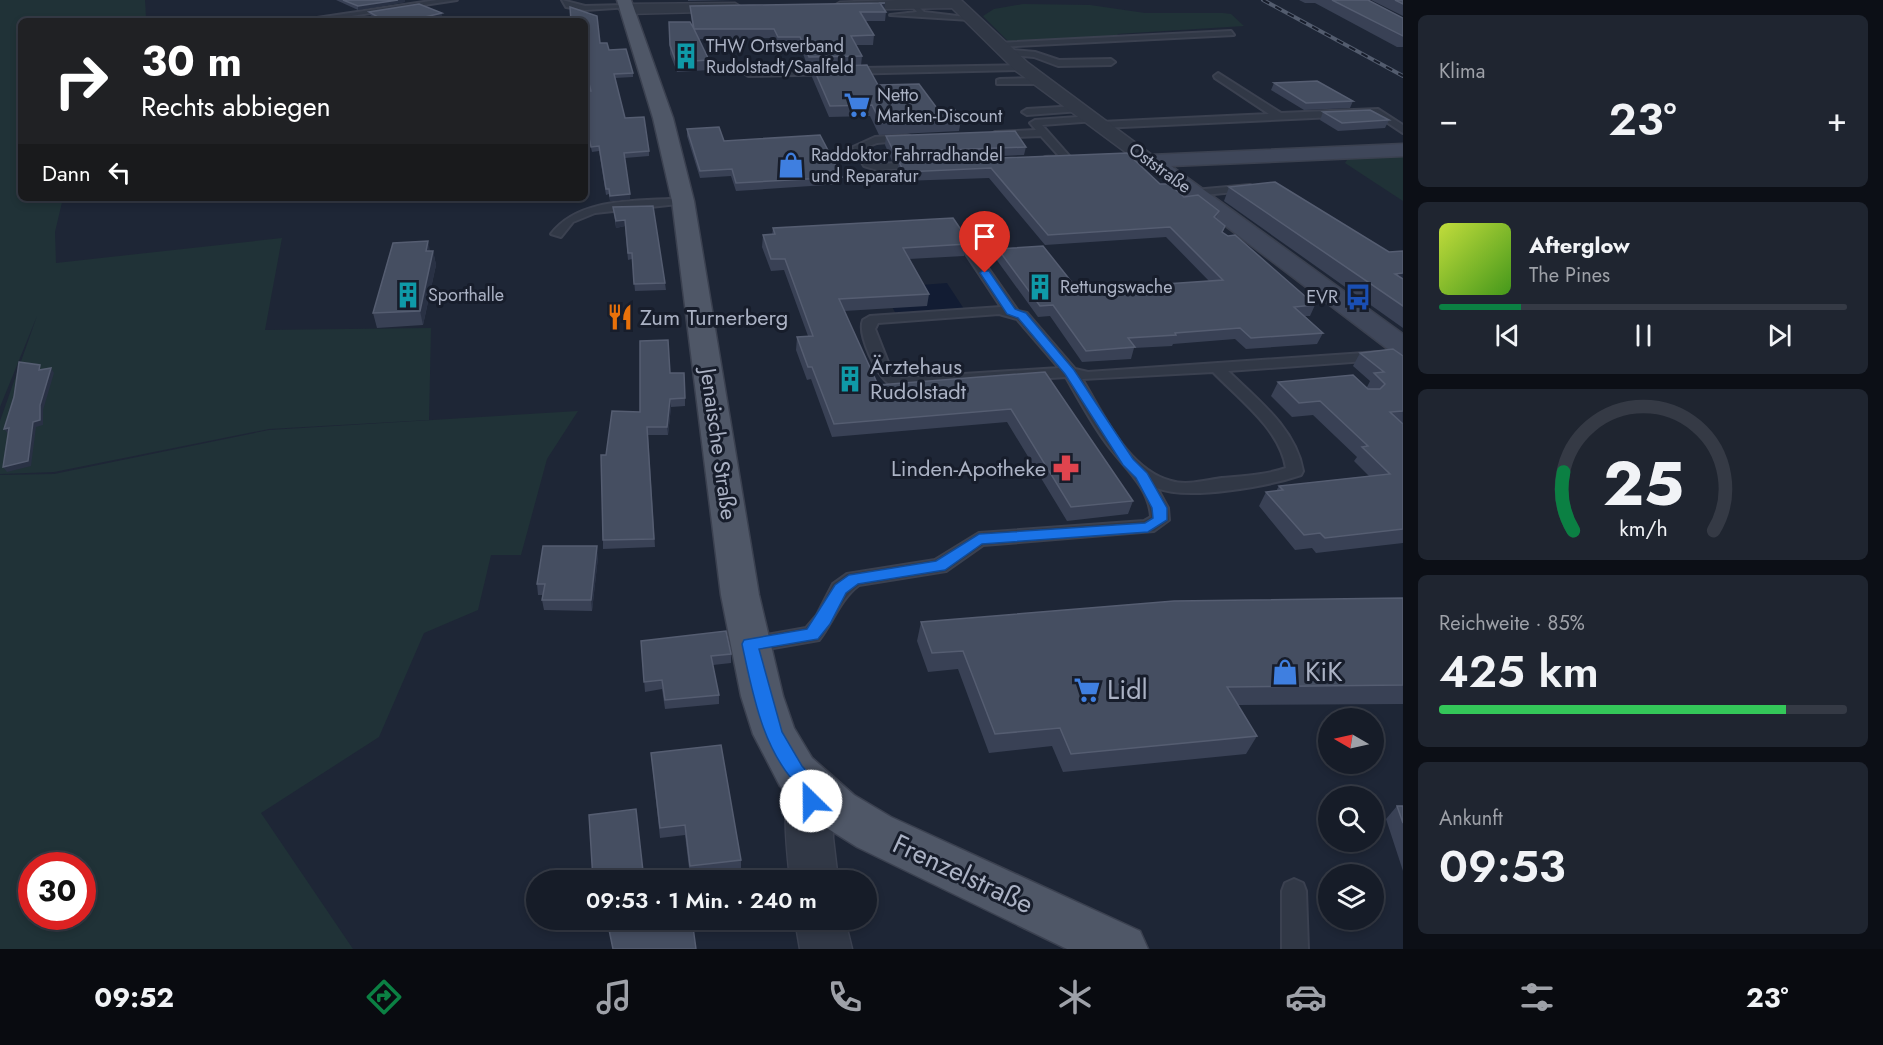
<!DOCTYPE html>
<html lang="de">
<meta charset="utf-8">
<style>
body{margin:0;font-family:Jost,sans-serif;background:#1f2530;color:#f1f3f6;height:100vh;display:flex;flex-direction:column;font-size:22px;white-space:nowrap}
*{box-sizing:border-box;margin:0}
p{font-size:20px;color:#9ea1a8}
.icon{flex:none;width:33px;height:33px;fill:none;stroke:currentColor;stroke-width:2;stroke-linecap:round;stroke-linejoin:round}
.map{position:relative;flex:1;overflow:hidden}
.details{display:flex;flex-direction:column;gap:15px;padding:15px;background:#0c0f16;width:480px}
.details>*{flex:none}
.top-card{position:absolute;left:18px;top:18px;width:570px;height:183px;border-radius:9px;box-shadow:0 3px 9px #0003,0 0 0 2px #353a45;background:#202124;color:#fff;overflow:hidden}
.needle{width:39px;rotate:279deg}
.tools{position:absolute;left:1318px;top:708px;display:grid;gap:12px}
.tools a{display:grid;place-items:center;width:66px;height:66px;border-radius:50%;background:#161c28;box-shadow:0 3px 9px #0003,0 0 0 2px #353a45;font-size:30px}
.speed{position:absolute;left:18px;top:852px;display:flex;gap:12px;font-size:30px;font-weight:700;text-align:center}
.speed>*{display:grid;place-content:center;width:78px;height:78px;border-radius:50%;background:#161c28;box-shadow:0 3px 9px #0003,0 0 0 2px #353a45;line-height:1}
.speed .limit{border:9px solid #d22;background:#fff;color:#111}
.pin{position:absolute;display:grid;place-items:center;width:51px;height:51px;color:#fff;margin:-62px -26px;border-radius:50% 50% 50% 0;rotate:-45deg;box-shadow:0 0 6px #0007}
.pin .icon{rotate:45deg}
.me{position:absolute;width:66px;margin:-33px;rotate:337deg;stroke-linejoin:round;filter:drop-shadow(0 0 4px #0008)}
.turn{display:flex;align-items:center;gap:21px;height:126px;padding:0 24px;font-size:27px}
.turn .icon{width:78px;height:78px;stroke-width:2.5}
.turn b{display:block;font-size:42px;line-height:51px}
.then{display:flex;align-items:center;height:57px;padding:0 24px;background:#0003;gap:12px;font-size:22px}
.big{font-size:45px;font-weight:600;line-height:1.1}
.details .widget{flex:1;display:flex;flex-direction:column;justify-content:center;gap:9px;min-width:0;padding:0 21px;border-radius:9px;background:#1f2530}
.details .dial{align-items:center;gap:0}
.dial svg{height:156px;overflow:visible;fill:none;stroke:#353a45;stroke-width:7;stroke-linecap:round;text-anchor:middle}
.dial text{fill:#f1f3f6;stroke:none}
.song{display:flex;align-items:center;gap:18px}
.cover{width:72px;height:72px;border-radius:9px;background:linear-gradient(135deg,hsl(70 70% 55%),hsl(100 70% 35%))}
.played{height:6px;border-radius:3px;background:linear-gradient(90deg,#0b8043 20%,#353a45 20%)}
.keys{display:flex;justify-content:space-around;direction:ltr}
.heat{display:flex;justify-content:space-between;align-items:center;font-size:33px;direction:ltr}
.charge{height:9px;border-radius:4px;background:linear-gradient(90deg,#34c759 85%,#353a45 0)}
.trip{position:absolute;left:526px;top:870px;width:351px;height:60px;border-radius:30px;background:#161c28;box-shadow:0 3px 9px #0003,0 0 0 2px #353a45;font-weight:600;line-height:60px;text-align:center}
.menu{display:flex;height:96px;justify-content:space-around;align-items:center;background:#090b10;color:#9ea1a8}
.menu .icon{width:42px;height:42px}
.menu .on{color:#0b8043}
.menu b{font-size:27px;color:#f1f3f6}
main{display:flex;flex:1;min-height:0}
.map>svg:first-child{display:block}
.green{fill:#203237;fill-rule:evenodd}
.water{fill:#121c33}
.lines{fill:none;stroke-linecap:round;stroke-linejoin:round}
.service-casing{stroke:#3b4150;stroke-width:4}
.minor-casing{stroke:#3b4150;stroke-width:3}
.tertiary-casing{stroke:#3b4150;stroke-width:3}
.secondary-casing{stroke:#3b4150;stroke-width:3}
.primary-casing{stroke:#3b4150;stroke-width:3}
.service{fill:#313846;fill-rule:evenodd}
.minor{fill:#313846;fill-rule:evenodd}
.tertiary{fill:#313846;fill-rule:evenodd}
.secondary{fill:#3f475a;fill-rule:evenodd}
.primary{fill:#4f5767;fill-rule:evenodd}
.rail-casing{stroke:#535c6e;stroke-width:4}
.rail{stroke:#171d2b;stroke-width:2;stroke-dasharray:7;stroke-linecap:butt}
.wall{fill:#394155}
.shaded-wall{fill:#293144}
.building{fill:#454e61;stroke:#555d71;stroke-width:1.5}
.route{fill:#1a73e8;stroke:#114b97;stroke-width:1.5}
.labels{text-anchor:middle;stroke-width:6;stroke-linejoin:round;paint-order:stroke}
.far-poi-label{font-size:18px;fill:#abb2c4;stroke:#171d2b;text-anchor:start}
.far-street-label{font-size:18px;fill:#abb2c4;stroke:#171d2b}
.poi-label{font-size:22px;fill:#abb2c4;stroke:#171d2b;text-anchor:start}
.street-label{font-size:22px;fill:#abb2c4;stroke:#171d2b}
.near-poi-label{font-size:27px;fill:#abb2c4;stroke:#171d2b;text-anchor:start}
.near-street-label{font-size:27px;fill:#abb2c4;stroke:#171d2b}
</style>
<main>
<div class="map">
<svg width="1403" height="949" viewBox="0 0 1403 949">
<rect width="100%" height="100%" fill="#1e2636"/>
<!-- green -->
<g class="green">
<polygon points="0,0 145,0 146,17 198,21 21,21 21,198 63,198 55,232 56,263 282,238 265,330 431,328 429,420 269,429 54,472 0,474 0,421 37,316 0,407"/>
<polygon points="1023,4 1090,5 1145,13 1223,13 1231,14 1244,26 1117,34 1120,37 1018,42 1008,41 983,16 994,9"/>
<polygon points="1403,156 1403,201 1345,163 1349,157"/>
<path d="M578,411L547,459L521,555H491L478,610L424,633L379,737L261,813L353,949H0V475L54,474L269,430ZM32,866H82V916H32Z"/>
</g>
<!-- water -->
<polygon class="water" points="947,283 964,309 896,314 882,288"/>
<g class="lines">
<!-- service casing -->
<g class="service-casing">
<g id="service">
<polygon points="437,0 457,0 318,21 297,21"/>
<polygon points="562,0 585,6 626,5 630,7 585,10 566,7"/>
<polygon points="917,5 924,12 974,18 970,20 890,15 917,12 913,7"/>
<polygon points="1231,31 1234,35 997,47 993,45 997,43"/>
<polygon points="1012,50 1035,52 1059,60 1111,59 1115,62 1111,65 1058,66 1034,57 1009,55"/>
<polygon points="1025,65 1026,67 1022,70 748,76 744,73 748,70"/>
<polygon points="1218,73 1281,113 1378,109 1403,125 1403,133 1376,115 1101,128 1096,125 1101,122 1269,114 1215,78 1214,76"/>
<polygon points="1000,79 1040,78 1044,81 1040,84 997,84 997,80"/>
<polygon points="1077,106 1080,107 1080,111 1027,115 1022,112 1027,109"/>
<polygon points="1092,116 1097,119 1095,121 1042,125 1072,159 1067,162 1045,161 1045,157 1059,156 1041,136 995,138 990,135 995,132 1036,130 1030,123 1035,120"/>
<polygon points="906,135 910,136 910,140 877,143 864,148 872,162 878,164 918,162 923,165 922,167 877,170 864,166 853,147 875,137"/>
<polygon points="1250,185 1255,188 1254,190 1194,196 1188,193 1194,190"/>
<path d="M683,198L687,199V203L595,213L573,222L561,237L551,234C580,196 640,202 683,198Z"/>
<path d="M972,250L976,251L1018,311L1027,313L1075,369L1088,372L1379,352L1386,356L1379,360L1228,371C1257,399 1296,429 1303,471L1301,475C1269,486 1188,501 1157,488L1168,508L1169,520L1154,531L983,545L946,571L859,585C840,599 833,622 819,640L750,652L743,649L740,644L743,639L806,628L817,615L833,584L847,574L935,560L979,533L1144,521L1151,517C1149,485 1121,465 1104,440C1090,420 1078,398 1066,377L909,387C903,387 895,387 890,384C877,377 857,334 863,320L870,316L1001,307L966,254ZM999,314L1017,319L1059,368L901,378L888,362L875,329L878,323ZM1213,372C1239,399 1280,429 1286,468C1266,475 1244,476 1222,478C1206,480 1187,486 1171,481C1127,469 1104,415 1082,379Z"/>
<polygon points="1294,879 1303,883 1306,891 1308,949 1282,949 1282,891 1285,883"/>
</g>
</g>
<!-- minor casing -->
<g class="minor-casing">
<g id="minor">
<path d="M811,767L827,773L834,787L833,838L838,880H790C787,846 780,804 795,773Z"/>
<polygon points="795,920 845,920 852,949 800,949"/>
</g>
</g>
<!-- tertiary casing -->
<g class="tertiary-casing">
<g id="tertiary">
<polygon points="898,0 961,0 1028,63 1160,161 1157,165 1143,165 1016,71 952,8 840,10 833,6 840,2"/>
<polygon points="735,3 743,8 740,11 627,14 619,9 627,4"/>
</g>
</g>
<!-- secondary casing -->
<g class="secondary-casing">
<polygon id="secondary" points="1403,144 1403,156 1171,166 1403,334 1403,355 1393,353 1140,161 1143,157 1150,155"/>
</g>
<!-- primary casing -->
<g class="primary-casing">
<polygon id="primary" points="617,0 631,0 673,118 694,201 759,595 783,696 794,728 812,758 854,795 891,817 1140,931 1148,949 1067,949 857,847 822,825 780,786 753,734 741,696 721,595 672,201 653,118"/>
</g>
<!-- service -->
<use href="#service" class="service"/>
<!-- minor -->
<use href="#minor" class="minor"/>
<!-- tertiary -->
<use href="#tertiary" class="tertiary"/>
<!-- secondary -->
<use href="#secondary" class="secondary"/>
<!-- primary -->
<use href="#primary" class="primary"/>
<!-- rail casing -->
<g class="rail-casing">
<polyline id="rail" points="1263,0 1403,76"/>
</g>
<!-- rail -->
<use href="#rail" class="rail"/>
</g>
<!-- wall -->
<g class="wall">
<polygon points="336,0 405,0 405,2 358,10"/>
<polygon points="688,0 736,0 688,1"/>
<polygon points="1299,0 1368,0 1403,18 1403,47 1397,47 1315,3 1305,3"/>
<polygon points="1371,0 1403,0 1403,16"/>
<polygon points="690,6 885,10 886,12 885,21 865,21 874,35 873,45 856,45 862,56 861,66 878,85 961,120 959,131 879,135 870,116 829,117 812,77 813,67 808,67 800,46 777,47 774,38 698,39 709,60 709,70 677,72 670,54 669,22 692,24"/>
<polygon points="369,12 442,13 442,17 425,21 380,21 370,15"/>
<polygon points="585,21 600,43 633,73 633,77 615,78 625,118 649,151 649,156 625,158 630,199 610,201 609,194 606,195 599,151 592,152 585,123 585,91 590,91 585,72"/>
<polygon points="1274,83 1353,101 1350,108 1304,110 1271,90"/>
<polygon points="1323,112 1389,120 1385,128 1338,131 1320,120"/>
<polygon points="687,129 842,177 841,184 736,191 731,176 700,178 687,136"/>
<polygon points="886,136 1026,147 1024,155 892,161 885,145"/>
<polygon points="1127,153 1160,184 1184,197 1219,211 1216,218 1222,232 1315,305 1310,316 1305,316 1323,333 1317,344 1246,349 1235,339 1173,344 1172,346 1134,348 1131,359 1082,362 1050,316 1038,317 996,259 998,249 1078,290 1209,281 1166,237 1045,245 989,178 902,181 897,171 899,162"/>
<polygon points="1229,187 1389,252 1403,251 1403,328 1224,201"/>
<polygon points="613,207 665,283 666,290 635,291 632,259 628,260 625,226 616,228"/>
<polygon points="773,228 968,240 964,256 909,259 929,294 927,306 844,311 878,385 1045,372 1133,501 1128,514 1067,521 1007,422 832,437 811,379 807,380 796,350 797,337 808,336 784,270 771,271 762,247 763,235 772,235"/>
<polygon points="433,251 436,265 423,325 377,328 373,313"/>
<polygon points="1360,353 1403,356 1403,543 1316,553 1312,548 1295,550 1259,506 1266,492 1276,491 1279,486 1369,476 1354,461 1357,457 1313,415 1292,417 1271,396 1278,382 1367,387 1370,381 1353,366"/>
<polygon points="670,373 685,398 685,406 671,407 668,435 648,435 655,547 603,549 603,540 606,455"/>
<polygon points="598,557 592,611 544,610 542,600 543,595 538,595 537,584"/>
<polygon points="1403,598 1403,704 1238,705 1257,736 1246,754 1063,772 1052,746 989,753 958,669 928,672 917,641 921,622"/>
<polygon points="641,641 731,654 731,663 713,665 719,695 719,704 665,709 662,689 645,692"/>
<polygon points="651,753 741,860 741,870 690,876 685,835 660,838"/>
<polygon points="1397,806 1403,806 1403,871 1386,819"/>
</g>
<!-- shaded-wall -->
<g class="shaded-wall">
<polygon points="398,0 405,0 405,2 358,10 358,6"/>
<polygon points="880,3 885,3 884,12"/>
<polygon points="442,13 442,17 425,21 408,21"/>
<polygon points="630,194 630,199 610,201 610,196"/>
<polygon points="625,220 625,226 616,228 616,221"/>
<polygon points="428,241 431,255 426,251"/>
<polygon points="433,251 436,265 423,325 420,311"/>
<polygon points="1403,273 1403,288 1395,274"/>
<polygon points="51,368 54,373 43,410 43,425 36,427 31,466 7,472 3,467 33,422 40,405"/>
<polygon points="670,399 671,407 668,435 667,427"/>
<polygon points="9,428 12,433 8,434 4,429"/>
<polygon points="597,546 598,557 592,611 591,600"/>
</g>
<!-- building -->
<g class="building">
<polygon points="343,0 398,0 358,6"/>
<polygon points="1332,0 1368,0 1403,18 1403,36"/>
<polygon points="1395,0 1403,0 1403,4"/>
<polygon points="880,3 886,12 860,12 874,35 851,36 862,56 809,57 800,37 778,37 774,29 694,29 709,60 676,62 670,45 669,22 690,22 694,29 690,6 885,3"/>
<polygon points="419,4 442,13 408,21 385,21 369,12"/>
<polygon points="570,7 597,16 600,43 607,43 609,50 626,49 633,73 614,74 625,118 644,117 649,151 624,153 630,194 610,196 609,189 606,189 599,146 591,147 585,120 585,91 591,91 585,68 585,21 571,21"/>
<polygon points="867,65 878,85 919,84 939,111 955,110 961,120 881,123 872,105 830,106 813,67"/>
<polygon points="1317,81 1353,101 1306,103 1274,83"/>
<polygon points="1370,110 1389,120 1342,123 1323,112"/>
<polygon points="719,127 724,141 820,135 842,177 736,183 732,169 700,171 687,129"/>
<polygon points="1015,131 1026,147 894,152 886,136"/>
<polygon points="1127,153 1160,184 1169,184 1184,197 1198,195 1219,211 1214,217 1225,226 1222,232 1228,236 1235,235 1315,305 1294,307 1323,333 1251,338 1240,328 1175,333 1176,335 1128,338 1135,347 1086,351 1053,305 1040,306 998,249 1043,246 1078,290 1223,280 1170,227 1048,235 991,168 904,172 899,162"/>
<polygon points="1275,182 1389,252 1403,251 1403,273 1395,274 1403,279 1403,306 1229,187"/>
<polygon points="653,206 665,283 634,284 632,253 628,253 625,220 616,221 613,207"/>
<polygon points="953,218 968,240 967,244 903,248 929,294 839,299 878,385 1045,372 1133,501 1071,507 1011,409 834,424 812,367 808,367 797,337 813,336 785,259 771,259 763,235 775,234 773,228"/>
<polygon points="428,241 426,251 433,251 420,311 373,313 393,243"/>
<polygon points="668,340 670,373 684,373 685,398 670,399 667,427 647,427 654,539 603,540 601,455 606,455 612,411 640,412 640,341"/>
<polygon points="1393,349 1403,356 1403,411 1390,412 1403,424 1403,529 1325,538 1320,533 1304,535 1266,492 1283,490 1279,486 1390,474 1362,447 1368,446 1320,401 1299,403 1278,382 1353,375 1368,389 1380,389 1385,384 1374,373 1384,372 1360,353"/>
<polygon points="19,362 40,365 39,370 51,368 40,405 40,420 33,422 28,461 3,467 9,428 4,429 14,397"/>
<polygon points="543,546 597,546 591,600 542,600 545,584 537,584"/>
<polygon points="1403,598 1403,685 1227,687 1257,736 1071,754 1060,728 995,734 963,651 932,653 921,622 1174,601"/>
<polygon points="726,631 731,654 711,656 719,695 665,700 662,680 644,682 641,641"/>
<polygon points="721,745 741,860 690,866 685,825 660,828 651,753"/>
<polygon points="1397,806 1403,806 1403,823"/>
<polygon points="636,809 644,880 593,880 589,815"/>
<polygon points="607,920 692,920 696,949 613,949"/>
</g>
<!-- route -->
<path class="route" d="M982,271H989L1015,309L1026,313L1074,370L1133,459L1147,473L1167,508V520L1148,532L982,544L945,570L858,584L846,593L830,624L818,639L759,649L782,732L802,766L821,787L817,807L811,810L804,807L802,790C763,753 753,695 742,644L744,640L807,629L835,585L849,575L936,561L979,534L1145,523L1153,518L1152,508L1136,478L1123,465L1065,374L1018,318L1007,314L980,273Z"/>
<!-- icons -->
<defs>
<g id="building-bare" transform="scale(2.07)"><path d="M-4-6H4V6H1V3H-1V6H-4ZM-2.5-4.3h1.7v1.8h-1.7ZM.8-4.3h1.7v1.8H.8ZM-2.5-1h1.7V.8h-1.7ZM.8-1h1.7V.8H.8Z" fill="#0f9aa8" stroke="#171d2b" stroke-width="2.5" paint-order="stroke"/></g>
<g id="supermarket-bare" transform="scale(2.07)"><path d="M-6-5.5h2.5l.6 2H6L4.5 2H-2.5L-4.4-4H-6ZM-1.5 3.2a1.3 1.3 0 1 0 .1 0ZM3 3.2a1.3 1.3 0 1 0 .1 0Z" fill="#3f7fe0" stroke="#171d2b" stroke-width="2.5" paint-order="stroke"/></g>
<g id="shop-bare" transform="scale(2.07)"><path d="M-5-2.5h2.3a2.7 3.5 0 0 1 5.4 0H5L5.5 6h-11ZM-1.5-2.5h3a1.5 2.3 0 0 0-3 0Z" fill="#3f7fe0" stroke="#171d2b" stroke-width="2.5" paint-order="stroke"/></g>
<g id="bus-bare" transform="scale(2.07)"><path d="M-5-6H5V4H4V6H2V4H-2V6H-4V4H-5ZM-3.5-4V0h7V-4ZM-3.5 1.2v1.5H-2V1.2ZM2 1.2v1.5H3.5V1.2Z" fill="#1a4fb4" stroke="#171d2b" stroke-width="2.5" paint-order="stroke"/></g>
<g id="restaurant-bare" transform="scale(2.07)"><path d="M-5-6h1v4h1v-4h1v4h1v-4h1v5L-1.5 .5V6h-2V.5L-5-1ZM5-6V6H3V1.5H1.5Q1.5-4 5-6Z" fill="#e8710a" stroke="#171d2b" stroke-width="2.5" paint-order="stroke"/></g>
<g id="pharmacy-bare" transform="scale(2.07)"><path d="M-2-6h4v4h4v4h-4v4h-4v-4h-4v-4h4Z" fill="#e0444e" stroke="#171d2b" stroke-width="2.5" paint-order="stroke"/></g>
</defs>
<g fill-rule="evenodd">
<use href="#building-bare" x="686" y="56"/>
<use href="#supermarket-bare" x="857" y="105"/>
<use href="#shop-bare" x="791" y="165"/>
<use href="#building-bare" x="1040" y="287"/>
<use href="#building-bare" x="408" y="295"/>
<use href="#bus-bare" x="1358" y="297"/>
<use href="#restaurant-bare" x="620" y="317"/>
<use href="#building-bare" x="850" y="379"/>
<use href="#pharmacy-bare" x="1066" y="468"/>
<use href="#shop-bare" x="1285" y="672"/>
<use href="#supermarket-bare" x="1087" y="690"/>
</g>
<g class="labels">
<!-- far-poi labels -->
<g class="far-poi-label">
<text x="706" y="52">THW Ortsverband<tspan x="706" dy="21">Rudolstadt/Saalfeld</tspan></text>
<text x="877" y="101">Netto<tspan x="877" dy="21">Marken-Discount</tspan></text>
<text x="811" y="161">Raddoktor Fahrradhandel<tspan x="811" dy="21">und Reparatur</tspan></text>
<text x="1060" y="293">Rettungswache</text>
<text x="428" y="301">Sporthalle</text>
<text x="1338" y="303" text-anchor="end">EVR</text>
</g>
<!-- far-street labels -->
<g class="far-street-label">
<text transform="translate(1160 168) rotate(36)" y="6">Oststraße</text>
</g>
<!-- poi labels -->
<g class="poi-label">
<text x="640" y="325">Zum Turnerberg</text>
<text x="870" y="374">Ärztehaus<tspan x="870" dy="25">Rudolstadt</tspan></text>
<text x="1046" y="476" text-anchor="end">Linden-Apotheke</text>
</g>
<!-- street labels -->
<g class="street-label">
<text transform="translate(719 444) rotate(82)" y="8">Jenaische Straße</text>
</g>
<!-- near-poi labels -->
<g class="near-poi-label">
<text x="1305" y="681">KiK</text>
<text x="1107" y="699">Lidl</text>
</g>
<!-- near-street labels -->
<g class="near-street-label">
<text transform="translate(963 874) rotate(25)" y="9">Frenzelstraße</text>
</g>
</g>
</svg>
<div class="tools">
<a><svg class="needle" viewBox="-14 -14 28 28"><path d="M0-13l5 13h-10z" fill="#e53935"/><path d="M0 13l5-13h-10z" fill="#9ea1a8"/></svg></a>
<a><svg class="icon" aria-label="search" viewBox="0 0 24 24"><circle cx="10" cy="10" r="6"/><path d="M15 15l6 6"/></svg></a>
<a><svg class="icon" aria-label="layers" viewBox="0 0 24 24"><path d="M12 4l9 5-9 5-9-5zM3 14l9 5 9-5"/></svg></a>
</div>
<div class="speed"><div class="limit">30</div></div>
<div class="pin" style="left:985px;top:273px;background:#d93025"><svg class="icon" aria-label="arrive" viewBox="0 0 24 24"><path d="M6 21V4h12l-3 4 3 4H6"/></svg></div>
<svg class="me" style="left:811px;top:801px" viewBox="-20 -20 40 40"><circle r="19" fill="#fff"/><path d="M0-13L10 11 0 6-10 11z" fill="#1a73e8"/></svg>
<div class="trip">09:53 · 1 Min. · 240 m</div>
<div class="top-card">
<div class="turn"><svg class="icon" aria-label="right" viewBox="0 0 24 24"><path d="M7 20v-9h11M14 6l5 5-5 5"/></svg><div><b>30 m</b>Rechts abbiegen</div></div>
<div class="then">Dann<svg class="icon" aria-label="left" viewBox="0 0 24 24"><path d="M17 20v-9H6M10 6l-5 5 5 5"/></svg></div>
</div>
</div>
<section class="details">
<div class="widget"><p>Klima</p>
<div class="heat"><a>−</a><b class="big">23°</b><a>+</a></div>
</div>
<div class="widget">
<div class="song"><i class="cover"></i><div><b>Afterglow</b><p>The Pines</p></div></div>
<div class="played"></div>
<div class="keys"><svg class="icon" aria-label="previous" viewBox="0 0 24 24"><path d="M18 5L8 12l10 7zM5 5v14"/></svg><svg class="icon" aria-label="pause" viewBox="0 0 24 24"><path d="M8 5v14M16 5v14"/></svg><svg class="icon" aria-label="next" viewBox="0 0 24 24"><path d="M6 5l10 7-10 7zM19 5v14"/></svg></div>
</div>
<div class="widget dial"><svg viewBox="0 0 100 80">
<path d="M14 69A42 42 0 1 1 86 69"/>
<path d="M14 69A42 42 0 0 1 9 39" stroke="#0b8043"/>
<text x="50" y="56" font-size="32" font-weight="700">25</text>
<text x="50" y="72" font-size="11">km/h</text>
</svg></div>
<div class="widget"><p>Reichweite · 85%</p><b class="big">425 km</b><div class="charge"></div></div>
<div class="widget"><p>Ankunft</p><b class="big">09:53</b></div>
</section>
</main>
<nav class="menu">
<b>09:52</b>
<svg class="icon on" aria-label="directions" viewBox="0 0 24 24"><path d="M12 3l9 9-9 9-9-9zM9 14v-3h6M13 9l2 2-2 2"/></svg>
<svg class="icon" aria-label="music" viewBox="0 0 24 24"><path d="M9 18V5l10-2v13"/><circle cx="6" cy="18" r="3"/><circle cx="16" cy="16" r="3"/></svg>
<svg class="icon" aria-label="phone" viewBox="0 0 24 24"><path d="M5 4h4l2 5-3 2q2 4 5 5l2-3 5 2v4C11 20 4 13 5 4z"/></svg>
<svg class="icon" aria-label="climate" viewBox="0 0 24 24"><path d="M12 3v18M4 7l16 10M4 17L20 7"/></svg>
<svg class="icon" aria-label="car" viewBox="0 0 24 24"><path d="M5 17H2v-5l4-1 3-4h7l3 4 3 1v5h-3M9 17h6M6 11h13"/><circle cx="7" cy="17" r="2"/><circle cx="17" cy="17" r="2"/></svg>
<svg class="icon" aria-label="filters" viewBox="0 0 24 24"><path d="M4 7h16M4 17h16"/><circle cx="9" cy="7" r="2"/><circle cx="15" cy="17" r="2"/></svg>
<b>23°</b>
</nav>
